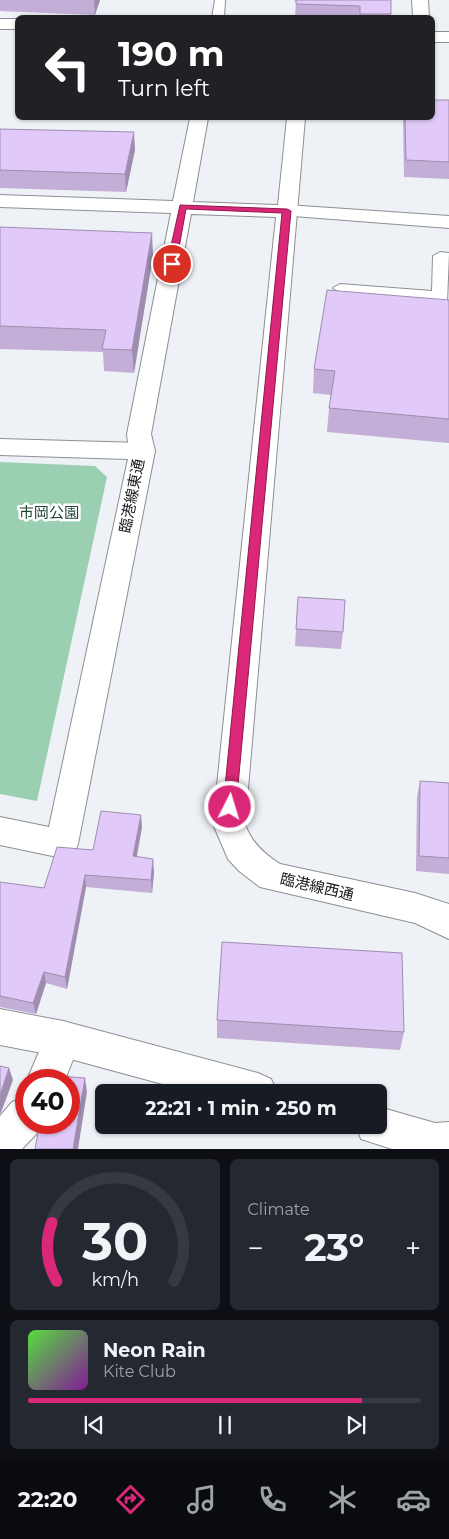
<!DOCTYPE html>
<meta charset="utf-8">
<style>
body{margin:0;font-family:Montserrat,"Noto Sans JP",sans-serif;background:#242831;color:#f1f3f6;height:100vh;display:flex;flex-direction:column;font-size:19px;white-space:nowrap}
*{box-sizing:border-box;margin:0}
p{font-size:16px;color:#9ea1a6}
.icon{flex:none;width:28px;height:28px;fill:none;stroke:currentColor;stroke-width:2;stroke-linecap:round;stroke-linejoin:round}
.map{position:relative;height:1149px;overflow:hidden}
.details{display:flex;flex-direction:column;gap:10px;padding:10px;background:#0d0f14;flex:1}
.details>*{flex:none}
.guide{position:absolute;left:15px;top:15px;width:420px;height:105px;border-radius:8px;box-shadow:0 1px 4px #0004;background:#202124;color:#fff;overflow:hidden}
.speed{position:absolute;left:15px;top:1069px;display:flex;gap:10px;font-size:25px;font-weight:700;text-align:center}
.speed>*{display:grid;place-content:center;width:65px;height:65px;border-radius:50%;background:#171b24;box-shadow:0 1px 4px #0004;line-height:1}
.speed .limit{border:8px solid #d22;background:#fff;color:#111}
.pin{position:absolute;display:grid;place-items:center;width:42px;height:42px;color:#fff;margin:-21px;border:2px solid #fff;border-radius:50%;box-shadow:0 1px 5px #0007}
.me{position:absolute;width:55px;margin:-28px;rotate:5deg;stroke-linejoin:round;filter:drop-shadow(0 0 4px #0008)}
.turn{display:flex;align-items:center;gap:18px;height:105px;padding:0 20px;font-size:22px}
.turn .icon{width:65px;height:65px;stroke-width:2.5}
.turn b{display:block;font-size:35px;line-height:42px}
.big{font-size:38px;font-weight:700;line-height:1.1}
.details .widget{flex:1;display:flex;flex-direction:column;justify-content:center;gap:8px;min-width:0;padding:0 18px;border-radius:8px;background:#242831}
.details .dial{align-items:center;gap:0}
.dial svg{height:130px;overflow:visible;fill:none;stroke:#363941;stroke-width:7;stroke-linecap:round;text-anchor:middle}
.dial text{fill:#f1f3f6;stroke:none}
.song{display:flex;align-items:center;gap:15px}
.cover{width:60px;height:60px;border-radius:8px;background:linear-gradient(135deg,hsl(110 70% 55%),hsl(290 70% 35%))}
.played{height:5px;border-radius:2px;background:linear-gradient(90deg,#db2777 85%,#363941 85%)}
.keys{display:flex;justify-content:space-around;direction:ltr}
.heat{display:flex;justify-content:space-between;align-items:center;font-size:28px;direction:ltr}
.details .tiles{flex:1;display:grid;gap:10px;grid-template-columns:1fr 1fr}
.widget:last-child{grid-column:span 2}
.trip{position:absolute;left:95px;top:1084px;width:292px;height:50px;border-radius:8px;background:#171b24;box-shadow:0 1px 4px #0004;font-weight:700;line-height:50px;text-align:center}
.dock{display:flex;height:80px;justify-content:space-around;align-items:center;background:#090b0e;color:#9ea1a6}
.dock .icon{width:35px;height:35px}
.dock .current{color:#db2777}
.dock b{font-size:22px;color:#f1f3f6}
.map>svg:first-child{display:block}
.green{fill:#9bcfb2}
.lines{fill:none;stroke-linecap:round;stroke-linejoin:round}
.lane-casing{stroke:#8d8f94;stroke-width:2}
.street-casing{stroke:#8d8f94;stroke-width:2}
.secondary-casing{stroke:#8d8f94;stroke-width:2}
.lane{fill:#fff;fill-rule:evenodd}
.street{fill:#fff;fill-rule:evenodd}
.secondary{fill:#fff;fill-rule:evenodd}
.wall{fill:#c2aed6}
.shaded-wall{fill:#9e8dae}
.building{fill:#e1caf9;stroke:#9e8dae}
.route{fill:#db2777;stroke:#8e194d}
.labels{text-anchor:middle;stroke-width:5;stroke-linejoin:round;paint-order:stroke}
.street-label{font-size:15px;fill:#18191b;stroke:#fff}
.park-label{font-size:15px;fill:#1e4632;stroke:#fff}
</style>
<div class="map">
<svg width="449" height="1149" viewBox="0 0 449 1149">
<rect width="100%" height="100%" fill="#eef1f6"/>
<!-- green -->
<polygon class="green" points="0,462 95,466 107,477 37,801 0,794"/>
<g class="lines">
<!-- lane casing -->
<g class="lane-casing">
<g id="lane">
<polygon points="215,0 225,0 224,18 212,18"/>
<polygon points="440,252 449,253 447,303 449,303 449,313 434,310 432,300 340,292 333,288 340,284 432,291 433,256"/>
</g>
</g>
<!-- street casing -->
<g class="street-casing">
<g id="street">
<polygon points="287,205 449,216 449,228 280,215 277,211 280,207"/>
<polygon points="0,439 142,443 151,445 155,451 78,844 74,854 62,858 0,845 0,817 49,827 128,459 0,455"/>
<polygon points="63,1021 76,1026 81,1039 65,1080 27,1080 50,1026"/>
<polygon points="26,1097 26,1122 42,1122 40,1130 22,1149 0,1149 0,1116 12,1102"/>
</g>
</g>
<!-- secondary casing -->
<g class="secondary-casing">
<g id="secondary">
<polygon points="412,0 428,0 429,18 413,18"/>
<rect x="0" y="19" width="18" height="10"/>
<rect x="432" y="32" width="17" height="10"/>
<path d="M190,118H208L193,202L278,205L287,118H305L245,824C251,842 264,854 280,864L415,893L449,904V939L415,923L260,887L239,871L228,859L213,824L276,217L191,214L151,434L155,451L151,457L142,459L133,457L129,451L127,434L171,213L0,207V195L173,201Z"/>
<polygon points="0,1009 63,1021 258,1073 271,1079 277,1092 192,1092 63,1057 0,1045"/>
<polygon points="379,1107 435,1123 449,1122 449,1149 392,1149 361,1139 356,1125 379,1125"/>
</g>
</g>
<!-- lane -->
<use href="#lane" class="lane"/>
<!-- street -->
<use href="#street" class="street"/>
<!-- secondary -->
<use href="#secondary" class="secondary"/>
</g>
<!-- wall -->
<g class="wall">
<polygon points="0,0 100,0 95,15 0,11"/>
<polygon points="295,0 391,0 391,18 295,17 296,1 294,1"/>
<polygon points="449,100 449,179 404,177 403,118 432,118"/>
<polygon points="0,129 135,150 126,192 0,188"/>
<polygon points="0,227 153,255 134,373 104,371 103,352 0,349"/>
<polygon points="449,300 449,443 327,432 329,408 331,395 313,393 314,369"/>
<polygon points="298,597 343,632 341,649 295,646"/>
<polygon points="420,781 449,783 449,874 416,871 417,797"/>
<polygon points="142,827 137,857 154,872 152,893 86,887 67,989 46,983 36,1014 0,1007 0,1008 0,882 44,888 93,850"/>
<polygon points="217,1020 404,1032 400,1050 217,1038"/>
</g>
<!-- shaded-wall -->
<g class="shaded-wall">
<polygon points="94,0 100,0 95,15"/>
<polygon points="134,132 135,150 126,192 125,174"/>
<polygon points="152,233 153,255 134,373 132,350"/>
<polygon points="141,815 142,827 134,869 133,856"/>
<polygon points="153,859 154,872 152,893 151,880"/>
<polygon points="85,875 86,887 67,989 65,977"/>
<polygon points="44,972 46,983 36,1014 33,1003"/>
<polygon points="9,1068 13,1080 2,1110 0,1114 0,1095"/>
<polygon points="85,1078 87,1092 78,1149 73,1149"/>
</g>
<!-- building -->
<g class="building">
<polygon points="296,0 391,0 391,14 360,14 360,6 296,4"/>
<polygon points="432,100 449,100 449,162 406,160 405,118 432,118"/>
<polygon points="0,129 134,132 125,174 0,170"/>
<polygon points="0,227 152,233 132,350 102,349 106,330 0,326"/>
<polygon points="327,290 449,300 449,419 329,408 335,371 314,369"/>
<polygon points="298,597 345,600 343,632 296,629"/>
<polygon points="420,781 449,783 449,858 419,856"/>
<polygon points="101,811 141,815 133,856 153,859 151,880 85,875 65,977 44,972 33,1003 0,996 0,882 44,888 57,847 93,850"/>
<polygon points="222,942 402,953 404,1032 217,1020"/>
<polygon points="0,1066 9,1068 0,1095"/>
<polygon points="48,1075 85,1078 73,1149 35,1149 40,1122 69,1122 69,1080 47,1080"/>
</g>
<!-- route -->
<polygon class="route" points="180,205 287,209 291,211 236,807 234,811 225,811 223,807 282,213 186,209 176,264 172,266 167,264"/>
<g class="labels">
<!-- street labels -->
<g class="street-label">
<text transform="translate(132 496) rotate(-79)" y="5">臨港線東通</text>
<text transform="translate(317 887) rotate(13)" y="5">臨港線西通</text>
</g>
<!-- park labels -->
<g class="park-label">
<text x="49" y="518">市岡公園</text>
</g>
</g>
</svg>
<div class="speed"><div class="limit">40</div></div>
<div class="pin" style="left:172px;top:264px;background:#d93025"><svg class="icon" aria-label="arrive" viewBox="0 0 24 24"><path d="M6 21V4h12l-3 4 3 4H6"/></svg></div>
<svg class="me" style="left:230px;top:807px" viewBox="-20 -20 40 40"><circle r="17" fill="#db2777" stroke="#fff" stroke-width="3"/><path d="M0-11L8 9 0 5-8 9z" fill="#fff"/></svg>
<div class="trip">22:21 · 1 min · 250 m</div>
<div class="guide">
<div class="turn"><svg class="icon" aria-label="left" viewBox="0 0 24 24"><path d="M17 20v-9H6M10 6l-5 5 5 5"/></svg><div><b>190 m</b>Turn left</div></div>
</div>
</div>
<section class="details">
<div class="tiles">
<div class="widget dial"><svg viewBox="0 0 100 80">
<path d="M14 69A42 42 0 1 1 86 69"/>
<path d="M14 69A42 42 0 0 1 11 33" stroke="#db2777"/>
<text x="50" y="56" font-size="32" font-weight="700">30</text>
<text x="50" y="72" font-size="11">km/h</text>
</svg></div>
<div class="widget"><p>Climate</p>
<div class="heat"><a>−</a><b class="big">23°</b><a>+</a></div>
</div>
<div class="widget">
<div class="song"><i class="cover"></i><div><b>Neon Rain</b><p>Kite Club</p></div></div>
<div class="played"></div>
<div class="keys"><svg class="icon" aria-label="previous" viewBox="0 0 24 24"><path d="M18 5L8 12l10 7zM5 5v14"/></svg><svg class="icon" aria-label="pause" viewBox="0 0 24 24"><path d="M8 5v14M16 5v14"/></svg><svg class="icon" aria-label="next" viewBox="0 0 24 24"><path d="M6 5l10 7-10 7zM19 5v14"/></svg></div>
</div>
</div>
</section>
<nav class="dock">
<b>22:20</b>
<svg class="icon current" aria-label="directions" viewBox="0 0 24 24"><path d="M12 3l9 9-9 9-9-9zM9 14v-3h6M13 9l2 2-2 2"/></svg>
<svg class="icon" aria-label="music" viewBox="0 0 24 24"><path d="M9 18V5l10-2v13"/><circle cx="6" cy="18" r="3"/><circle cx="16" cy="16" r="3"/></svg>
<svg class="icon" aria-label="phone" viewBox="0 0 24 24"><path d="M5 4h4l2 5-3 2q2 4 5 5l2-3 5 2v4C11 20 4 13 5 4z"/></svg>
<svg class="icon" aria-label="climate" viewBox="0 0 24 24"><path d="M12 3v18M4 7l16 10M4 17L20 7"/></svg>
<svg class="icon" aria-label="car" viewBox="0 0 24 24"><path d="M5 17H2v-5l4-1 3-4h7l3 4 3 1v5h-3M9 17h6M6 11h13"/><circle cx="7" cy="17" r="2"/><circle cx="17" cy="17" r="2"/></svg>
</nav>
